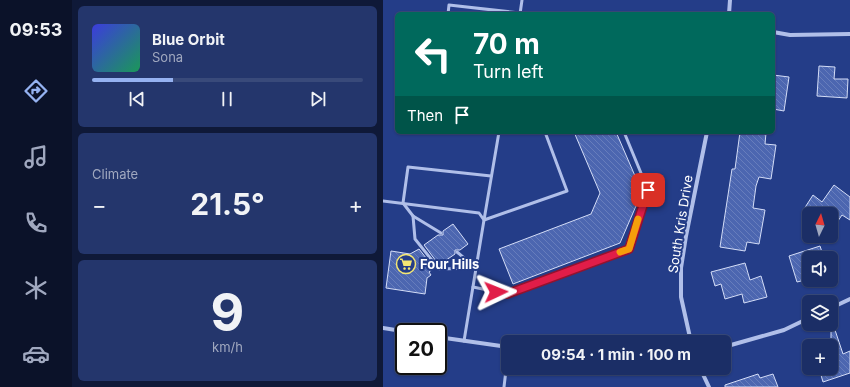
<!DOCTYPE html>
<meta charset="utf-8">
<style>
body{margin:0;font-family:Inter,sans-serif;background:#24366c;color:#f1f3f6;height:100vh;display:flex;flex-direction:column;font-size:15px;white-space:nowrap}
*{box-sizing:border-box;margin:0}
p{font-size:13px;color:#a0a8bf}
.icon{flex:none;width:22px;height:22px;fill:none;stroke:currentColor;stroke-width:2;stroke-linecap:round;stroke-linejoin:round}
.map{position:relative;flex:1;overflow:hidden}
.drawer{display:flex;flex-direction:column;gap:6px;padding:6px;background:#0f1938;width:311px}
.drawer>*{flex:none}
.hud{position:absolute;left:12px;top:12px;width:380px;height:122px;border-radius:6px;box-shadow:0 1px 3px #0004,0 0 0 1px #394a7a;background:#00695c;color:#fff;overflow:hidden}
.needle{width:26px;rotate:5deg}
.tools{position:absolute;left:419px;top:207px;display:grid;gap:8px}
.tools a{display:grid;place-items:center;width:36px;height:36px;border-radius:6px;background:#1b2e66;box-shadow:0 1px 3px #0004,0 0 0 1px #394a7a;font-size:20px}
.speed{position:absolute;left:12px;top:323px;display:flex;gap:8px;font-size:20px;font-weight:700;text-align:center}
.speed>*{display:grid;place-content:center;width:52px;height:52px;border-radius:50%;background:#1b2e66;box-shadow:0 1px 3px #0004,0 0 0 1px #394a7a;line-height:1}
.speed .limit{border:2px solid #111;border-radius:6px;background:#fff;color:#111}
.pin{position:absolute;display:grid;place-items:center;width:34px;height:34px;color:#fff;margin:-17px;border-radius:8px;box-shadow:0 2px 6px #0006}
.me{position:absolute;width:44px;margin:-22px;rotate:88deg;stroke-linejoin:round;filter:drop-shadow(0 0 3px #0008)}
.turn{display:flex;align-items:center;gap:14px;height:84px;padding:0 12px;font-size:18px}
.turn .icon{width:52px;height:52px;stroke-width:2.5}
.turn b{display:block;font-size:28px;line-height:34px}
.then{display:flex;align-items:center;height:38px;padding:0 12px;background:#0003;gap:8px;font-size:15px}
.big{font-size:30px;font-weight:700;line-height:1.1}
.drawer .tile{flex:1;display:flex;flex-direction:column;justify-content:center;gap:6px;min-width:0;padding:0 14px;border-radius:6px;background:#24366c}
.drawer .dial{align-items:center;gap:0}
.dial b{font-size:52px;line-height:1}
.song{display:flex;align-items:center;gap:12px}
.cover{width:48px;height:48px;border-radius:6px;background:linear-gradient(135deg,hsl(240 70% 55%),hsl(150 70% 35%))}
.played{height:4px;border-radius:2px;background:linear-gradient(90deg,#95b2f1 30%,#394a7a 30%)}
.keys{display:flex;justify-content:space-around;direction:ltr}
.heat{display:flex;justify-content:space-between;align-items:center;font-size:22px;direction:ltr}
.trip{position:absolute;left:118px;top:335px;width:230px;height:40px;border-radius:6px;background:#1b2e66;box-shadow:0 1px 3px #0004,0 0 0 1px #394a7a;font-weight:700;line-height:40px;text-align:center}
main{display:flex;flex:1;min-height:0}
.tab-bar{display:flex;flex-direction:column;width:72px;justify-content:space-around;align-items:center;background:#0b1229;color:#a0a8bf}
.tab-bar .icon{width:28px;height:28px}
.tab-bar .selected{color:#95b2f1}
.tab-bar b{font-size:18px;color:#f1f3f6}
.map>svg:first-child{display:block}
.building{fill:url(#building-back-hatch);stroke:#d4ddf7}
.lines{fill:none;stroke-linecap:round;stroke-linejoin:round}
.lane{stroke:#b0bfe9;stroke-width:3}
.street{stroke:#b0bfe9;stroke-width:4}
.route-casing{stroke:#92132f;stroke-width:10}
.route{stroke:#e11d48;stroke-width:7}
.slow{stroke:#f59e0b;stroke-width:7}
.labels{text-anchor:middle;stroke-width:4;stroke-linejoin:round;paint-order:stroke}
.street-label{font-size:13px;fill:#fff;stroke:#243d88}
.poi-label{font-size:13px;font-weight:bold;fill:#fff;stroke:#243d88;text-anchor:start}
</style>
<main>
<nav class="tab-bar">
<b>09:53</b>
<svg class="icon selected" aria-label="directions" viewBox="0 0 24 24"><path d="M12 3l9 9-9 9-9-9zM9 14v-3h6M13 9l2 2-2 2"/></svg>
<svg class="icon" aria-label="music" viewBox="0 0 24 24"><path d="M9 18V5l10-2v13"/><circle cx="6" cy="18" r="3"/><circle cx="16" cy="16" r="3"/></svg>
<svg class="icon" aria-label="phone" viewBox="0 0 24 24"><path d="M5 4h4l2 5-3 2q2 4 5 5l2-3 5 2v4C11 20 4 13 5 4z"/></svg>
<svg class="icon" aria-label="climate" viewBox="0 0 24 24"><path d="M12 3v18M4 7l16 10M4 17L20 7"/></svg>
<svg class="icon" aria-label="car" viewBox="0 0 24 24"><path d="M5 17H2v-5l4-1 3-4h7l3 4 3 1v5h-3M9 17h6M6 11h13"/><circle cx="7" cy="17" r="2"/><circle cx="17" cy="17" r="2"/></svg>
</nav>
<section class="drawer">
<div class="tile">
<div class="song"><i class="cover"></i><div><b>Blue Orbit</b><p>Sona</p></div></div>
<div class="played"></div>
<div class="keys"><svg class="icon" aria-label="previous" viewBox="0 0 24 24"><path d="M18 5L8 12l10 7zM5 5v14"/></svg><svg class="icon" aria-label="pause" viewBox="0 0 24 24"><path d="M8 5v14M16 5v14"/></svg><svg class="icon" aria-label="next" viewBox="0 0 24 24"><path d="M6 5l10 7-10 7zM19 5v14"/></svg></div>
</div>
<div class="tile"><p>Climate</p>
<div class="heat"><a>−</a><b class="big">21.5°</b><a>+</a></div>
</div>
<div class="tile dial"><b>9</b><p>km/h</p></div>
</section>
<div class="map">
<svg width="467" height="387" viewBox="0 0 467 387">
<defs>
<pattern id="building-back-hatch" width="6" height="6" patternUnits="userSpaceOnUse"><rect width="6" height="6" fill="#4c66b0"/><path d="M-1 5l2 2M0 0l6 6M5-1l2 2" fill="none" stroke="#677dbc"/></pattern>
</defs>
<rect width="100%" height="100%" fill="#243d88"/>
<!-- building -->
<g class="building">
<polygon points="436,66 452,67 451,79 465,79 464,98 434,96"/>
<polygon points="390,75 406,77 401,111 390,109"/>
<polygon points="191,132 233,132 259,192 237,243 130,284 116,249 208,214 217,193"/>
<polygon points="357,132 383,133 382,144 393,145 388,179 376,177 373,186 370,208 382,210 376,244 364,242 362,251 337,247 349,169 352,169"/>
<polygon points="451,185 467,197 467,220 459,215 448,231 448,214 428,214 421,209 430,195 439,202"/>
<polygon points="70,224 85,244 77,250 72,250 72,254 56,265 41,245 55,235 60,235 60,231"/>
<polygon points="437,246 441,258 426,258 426,279 414,282 406,256"/>
<polygon points="36,249 51,268 46,272 48,275 44,278 42,294 3,288 8,251 27,254"/>
<polygon points="362,263 367,280 378,276 384,297 361,303 359,294 342,299 338,284 332,286 328,272"/>
<polygon points="448,324 450,324 460,354 467,351 467,373 440,382 436,368 448,368"/>
<polygon points="375,374 377,378 390,374 395,387 342,387 342,385"/>
</g>
<g class="lines">
<!-- lane -->
<g class="lane">
<polyline points="65,14 66,5 137,13"/>
<polyline points="137,14 139,0"/>
<polyline points="116,132 101,220 184,191 162,132"/>
<polyline points="0,201 96,213 101,220 81,341"/>
<polyline points="30,216 32,239 56,269 93,268"/>
<polyline points="58,233 30,216 20,203 25,167 108,176"/>
<polyline points="74,252 93,268"/>
<polyline points="90,287 124,294 246,249 265,190 241,132"/>
<polyline points="121,387 125,353"/>
</g>
<!-- street -->
<g class="street">
<polyline points="346,14 347,0"/>
<polyline points="390,32 407,35 467,34"/>
<polyline points="448,308 467,299"/>
<polyline points="0,328 25,332"/>
<polyline points="55,337 125,347"/>
<polyline points="308,342 298,297 298,268 303,236 324,132"/>
<polyline points="341,347 401,330 426,318"/>
<polyline points="317,368 326,387"/>
</g>
</g>
<g class="lines">
<!-- route casing -->
<g class="route-casing">
<polyline id="route" points="113,292 124,294 246,249 265,190"/>
</g>
<!-- route -->
<use href="#route" class="route"/>
<!-- slow -->
<polyline class="slow" points="237,252 246,249 255,219"/>
</g>
<!-- icons -->
<defs>
<g id="supermarket-ring" transform="scale(1)"><circle r="9.5" fill="#243d88" stroke="#f4e773" stroke-width="1.5"/><path d="M-6-5.5h2.5l.6 2H6L4.5 2H-2.5L-4.4-4H-6ZM-1.5 3.2a1.3 1.3 0 1 0 .1 0ZM3 3.2a1.3 1.3 0 1 0 .1 0Z" fill="#f4e773"/></g>
</defs>
<g fill-rule="evenodd">
<use href="#supermarket-ring" x="23" y="264"/>
</g>
<g class="labels">
<!-- street labels -->
<g class="street-label">
<text transform="translate(297 224) rotate(-81)" y="5">South Kris Drive</text>
</g>
<!-- poi labels -->
<g class="poi-label">
<text x="37" y="269">Four Hills</text>
</g>
</g>
</svg>
<div class="tools">
<a><svg class="needle" viewBox="-14 -14 28 28"><path d="M0-13l5 13h-10z" fill="#e53935"/><path d="M0 13l5-13h-10z" fill="#a0a8bf"/></svg></a>
<a><svg class="icon" aria-label="sound" viewBox="0 0 24 24"><path d="M4 9h4l5-4v14l-5-4H4zM17 9q2 3 0 6"/></svg></a>
<a><svg class="icon" aria-label="layers" viewBox="0 0 24 24"><path d="M12 4l9 5-9 5-9-5zM3 14l9 5 9-5"/></svg></a>
<a>+</a>
</div>
<div class="speed"><div class="limit">20</div></div>
<div class="pin" style="left:265px;top:190px;background:#d93025"><svg class="icon" aria-label="arrive" viewBox="0 0 24 24"><path d="M6 21V4h12l-3 4 3 4H6"/></svg></div>
<svg class="me" style="left:113px;top:292px" viewBox="-20 -20 40 40"><path d="M0-17L14 15 0 8-14 15z" fill="#e11d48" stroke="#fff" stroke-width="4"/></svg>
<div class="trip">09:54 · 1 min · 100 m</div>
<div class="hud">
<div class="turn"><svg class="icon" aria-label="left" viewBox="0 0 24 24"><path d="M17 20v-9H6M10 6l-5 5 5 5"/></svg><div><b>70 m</b>Turn left</div></div>
<div class="then">Then<svg class="icon" aria-label="arrive" viewBox="0 0 24 24"><path d="M6 21V4h12l-3 4 3 4H6"/></svg></div>
</div>
</div>
</main>
